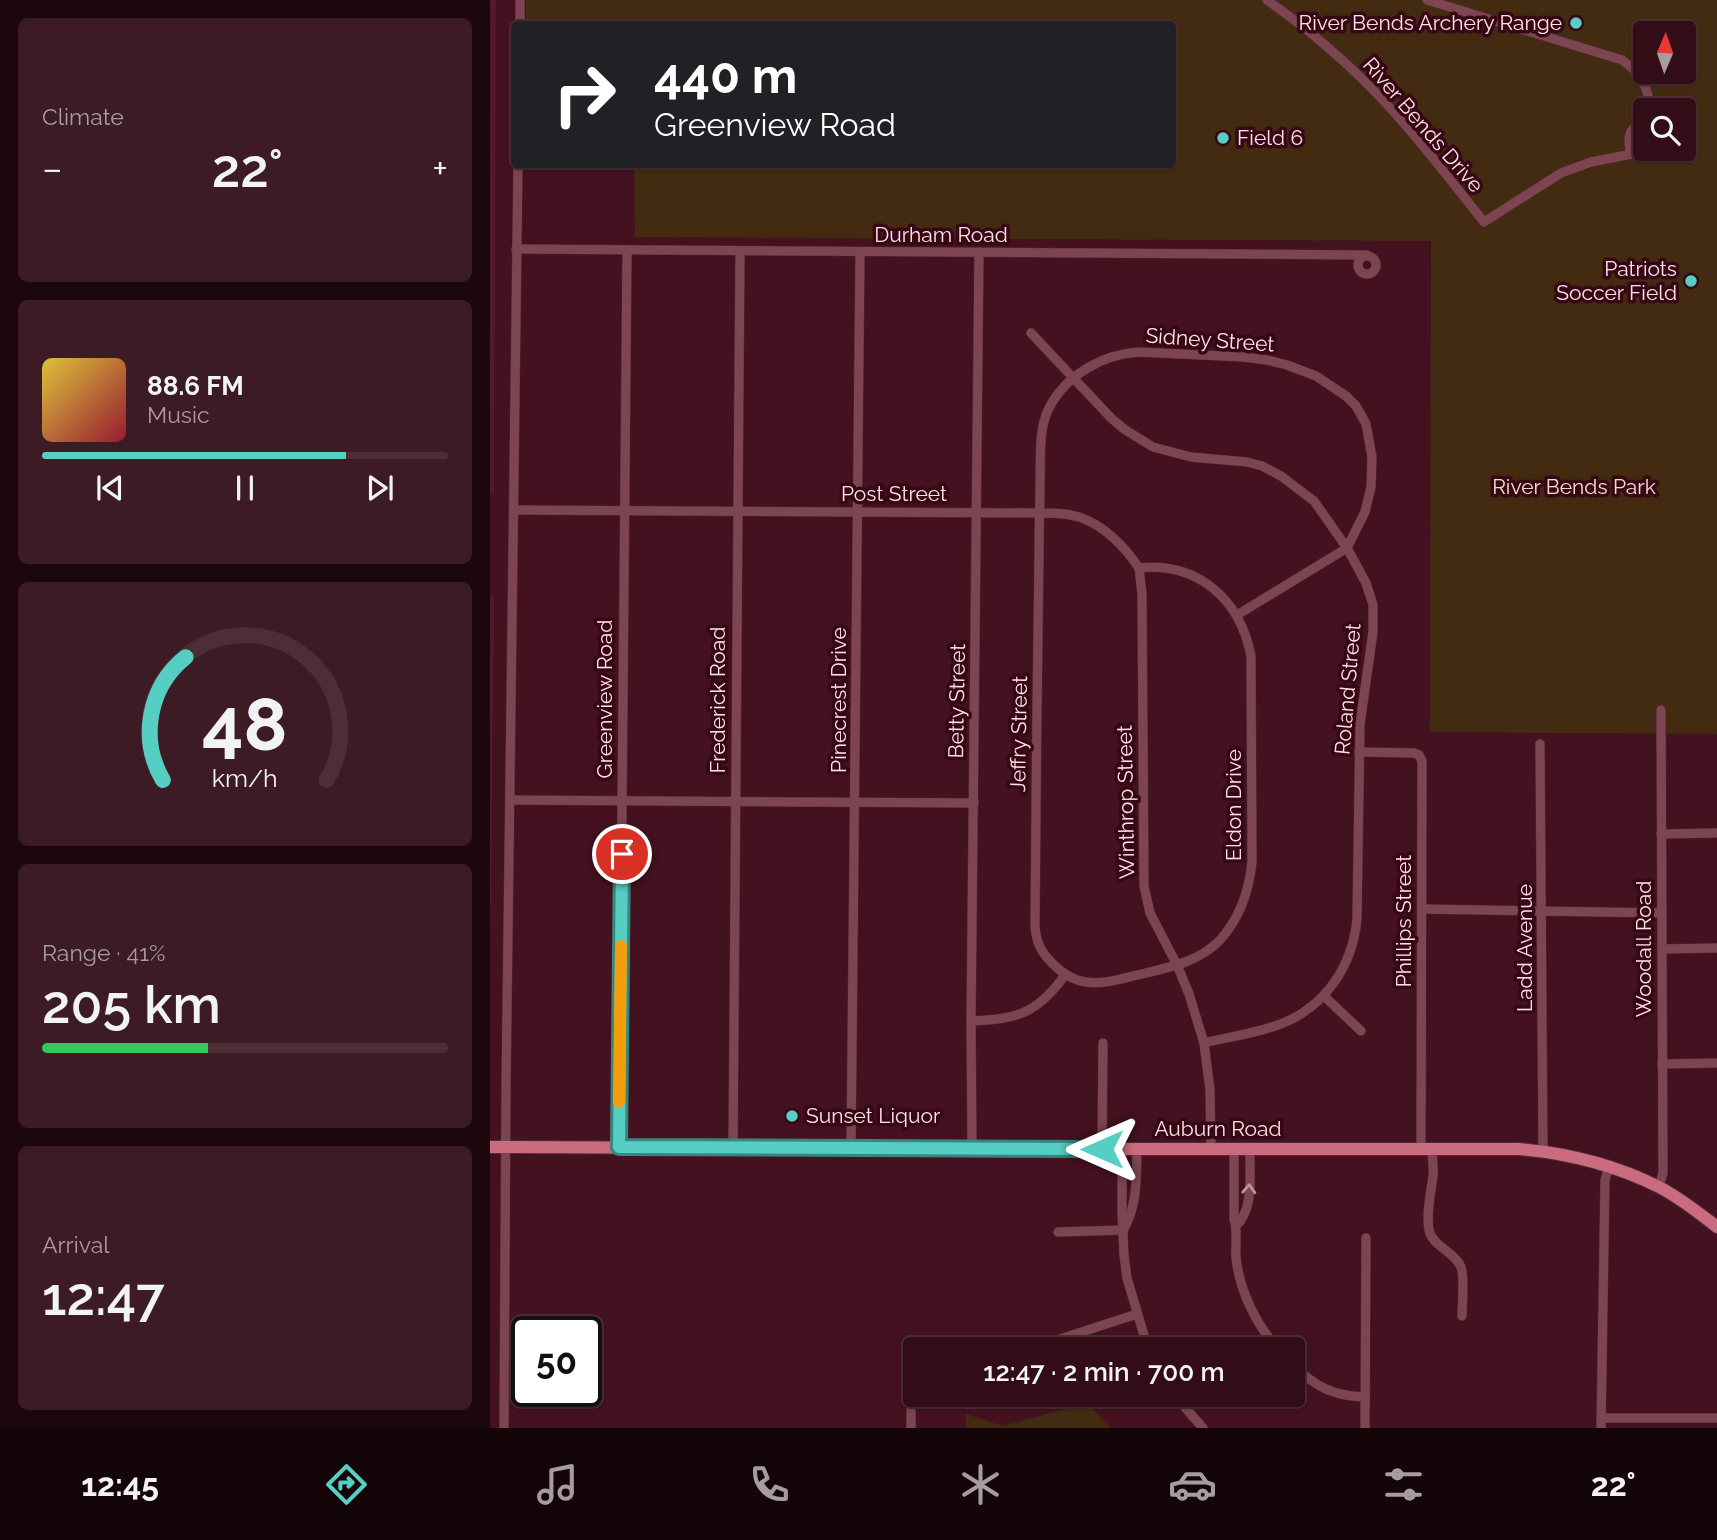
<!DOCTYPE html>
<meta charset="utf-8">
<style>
body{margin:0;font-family:Raleway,sans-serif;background:#3d1b24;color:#f1f3f6;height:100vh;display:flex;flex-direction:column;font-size:26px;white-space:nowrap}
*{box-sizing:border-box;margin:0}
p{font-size:23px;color:#a89ca1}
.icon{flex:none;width:38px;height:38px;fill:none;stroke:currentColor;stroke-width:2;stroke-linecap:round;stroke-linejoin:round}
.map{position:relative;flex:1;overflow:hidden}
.drawer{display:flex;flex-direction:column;gap:18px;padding:18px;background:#1c070d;width:490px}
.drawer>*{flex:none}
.guide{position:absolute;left:21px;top:21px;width:665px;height:147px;border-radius:7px;box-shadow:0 2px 5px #0004,0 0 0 2px #4d2d36;background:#202124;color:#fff;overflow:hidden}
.needle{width:46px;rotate:2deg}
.controls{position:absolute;left:1143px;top:21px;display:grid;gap:14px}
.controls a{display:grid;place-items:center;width:63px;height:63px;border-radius:7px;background:#320d17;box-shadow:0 2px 5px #0004,0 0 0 2px #4d2d36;font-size:35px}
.speed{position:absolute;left:21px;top:1316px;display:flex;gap:14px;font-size:35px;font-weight:700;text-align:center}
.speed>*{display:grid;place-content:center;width:91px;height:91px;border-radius:50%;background:#320d17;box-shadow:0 2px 5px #0004,0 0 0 2px #4d2d36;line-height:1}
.speed .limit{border:4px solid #111;border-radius:10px;background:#fff;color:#111}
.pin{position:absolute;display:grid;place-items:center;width:60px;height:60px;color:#fff;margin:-30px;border:4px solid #fff;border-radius:50%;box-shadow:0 2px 7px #0007}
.me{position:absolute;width:77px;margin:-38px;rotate:270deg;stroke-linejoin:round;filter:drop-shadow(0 0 5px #0008)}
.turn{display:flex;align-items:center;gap:24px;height:147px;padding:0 28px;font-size:32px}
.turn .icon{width:91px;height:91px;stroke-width:2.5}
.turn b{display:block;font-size:49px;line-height:60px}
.big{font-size:52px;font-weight:600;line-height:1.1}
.drawer .widget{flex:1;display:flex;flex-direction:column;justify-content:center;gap:10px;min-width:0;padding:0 24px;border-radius:10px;background:#3d1b24}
.drawer .dial{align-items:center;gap:0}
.dial svg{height:182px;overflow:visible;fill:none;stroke:#4d2d36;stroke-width:7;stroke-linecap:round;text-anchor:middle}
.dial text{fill:#f1f3f6;stroke:none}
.song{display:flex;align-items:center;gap:21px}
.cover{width:84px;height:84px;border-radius:10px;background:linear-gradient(135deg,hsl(50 70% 55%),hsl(350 70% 35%))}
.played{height:7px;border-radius:4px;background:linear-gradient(90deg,#56cec3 75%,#4d2d36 75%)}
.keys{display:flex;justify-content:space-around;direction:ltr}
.heat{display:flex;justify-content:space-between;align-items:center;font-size:38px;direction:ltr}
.charge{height:10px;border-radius:5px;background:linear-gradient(90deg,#34c759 41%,#4d2d36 0)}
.trip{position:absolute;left:413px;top:1337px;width:402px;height:70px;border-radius:7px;background:#320d17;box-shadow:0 2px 5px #0004,0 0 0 2px #4d2d36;font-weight:600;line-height:70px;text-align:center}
.tabs{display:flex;height:112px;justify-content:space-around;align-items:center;background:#140509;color:#a89ca1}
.tabs .icon{width:49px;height:49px}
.tabs .selected{color:#56cec3}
.tabs b{font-size:32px;color:#f1f3f6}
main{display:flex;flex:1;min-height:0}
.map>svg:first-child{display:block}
.built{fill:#521929}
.green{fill:#422b11;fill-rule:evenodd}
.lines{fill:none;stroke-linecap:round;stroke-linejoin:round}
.minor-casing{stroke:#522d35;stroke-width:10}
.major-casing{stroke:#522d35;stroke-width:14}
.minor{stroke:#7d4551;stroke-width:9}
.major{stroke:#cb6b80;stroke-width:12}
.oneway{stroke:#be949c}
.route-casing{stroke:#38867f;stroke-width:18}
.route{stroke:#56cec3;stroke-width:12}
.slow{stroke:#f59e0b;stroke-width:12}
.poi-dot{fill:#56cec3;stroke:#380716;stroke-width:2.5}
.labels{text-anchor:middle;stroke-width:7;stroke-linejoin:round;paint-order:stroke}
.poi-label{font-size:21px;fill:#fee2e6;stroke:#380716;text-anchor:end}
.street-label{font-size:21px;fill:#fee2e6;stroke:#380716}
.park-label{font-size:21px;fill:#f5dec8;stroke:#380716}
</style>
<main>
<section class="drawer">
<div class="widget"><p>Climate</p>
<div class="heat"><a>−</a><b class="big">22°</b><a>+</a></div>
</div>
<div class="widget">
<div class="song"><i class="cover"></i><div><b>88.6 FM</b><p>Music</p></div></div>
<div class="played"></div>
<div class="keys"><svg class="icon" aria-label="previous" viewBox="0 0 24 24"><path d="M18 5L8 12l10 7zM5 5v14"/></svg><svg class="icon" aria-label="pause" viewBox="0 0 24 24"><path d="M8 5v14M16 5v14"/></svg><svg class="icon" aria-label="next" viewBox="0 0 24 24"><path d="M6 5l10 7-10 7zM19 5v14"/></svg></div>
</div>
<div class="widget dial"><svg viewBox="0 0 100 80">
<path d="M14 69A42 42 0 1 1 86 69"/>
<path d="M14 69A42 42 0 0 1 24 15" stroke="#56cec3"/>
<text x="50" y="56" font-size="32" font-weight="700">48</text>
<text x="50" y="72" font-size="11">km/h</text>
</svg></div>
<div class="widget"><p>Range · 41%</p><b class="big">205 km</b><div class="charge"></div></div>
<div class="widget"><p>Arrival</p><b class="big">12:47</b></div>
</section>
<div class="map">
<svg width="1227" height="1428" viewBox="0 0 1227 1428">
<rect width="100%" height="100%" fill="#43111f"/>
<!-- built -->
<g class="built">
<polygon points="0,0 6,0 4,493 0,493"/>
<polygon points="0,595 4,596 0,982"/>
</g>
<!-- green -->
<g class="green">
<path d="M36,0H1227V734L940,732L941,241L145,237L144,165L682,164V24H36ZM1155,33H1194V72H1155ZM1155,110H1194V149H1155Z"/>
<polygon points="597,1403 621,1428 476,1428 476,1414 513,1426"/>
</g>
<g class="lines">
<!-- minor casing -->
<g class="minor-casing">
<g id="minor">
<path d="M777,0C818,29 857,62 891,98C928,137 960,180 994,222L1071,173L1101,162L1147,153"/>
<path d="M937,0L1132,60C1153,75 1157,86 1161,110"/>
<polyline points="30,24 30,0"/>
<path d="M1155,124C1140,125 1137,136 1140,149C1147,156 1157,153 1164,149"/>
<polyline points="26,249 877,255"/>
<circle cx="877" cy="265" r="9"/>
<path d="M541,333L621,418L634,429L663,447L701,457L757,462L772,466L791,476L824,501L857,548L876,583L883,605V632L870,724L867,918C863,966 835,1008 788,1025C764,1034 738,1037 714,1043"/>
<path d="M24,510L549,513C563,513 576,513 589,517C614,525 635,547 649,568C708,562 750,599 761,656L762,862C759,891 750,918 730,940C709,962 680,967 652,974C617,982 591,993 562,963C551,952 546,942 545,926C546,802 547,679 549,555C549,530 550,506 550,481C551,457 548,430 559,408C576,375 613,354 649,352L753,357L777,360L797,365L826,376L856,396L866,406L876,424L882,457L881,487L875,512L857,548L747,615"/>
<polyline points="649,568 652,594 654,886 660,913 687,965 699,994 714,1043 720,1090 721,1149"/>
<polyline points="1050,744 1053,1151"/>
<polyline points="869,752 924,753 929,755 932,761 931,1148"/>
<polyline points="20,800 484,803"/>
<polyline points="1171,834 1227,833"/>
<polyline points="932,909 1171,913"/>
<polyline points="1172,949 1227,948"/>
<polyline points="834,996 871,1031"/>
<path d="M481,1021C527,1019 547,1014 575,975"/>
<polyline points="1172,1064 1227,1063"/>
<polyline points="129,1147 137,251"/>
<polyline points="243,1148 250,252"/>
<path d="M942,1148C942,1157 944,1167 943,1176C941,1193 936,1212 939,1230C942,1246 965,1252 971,1267C975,1278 972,1303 972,1316"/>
<polyline points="361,1149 370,252"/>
<polyline points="482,1149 481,1021 489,252"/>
<polyline points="612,1149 613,1043"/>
<polyline points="632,1149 632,1211 634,1255 637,1278 658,1349"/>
<path d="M744,1149V1219C748,1231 745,1246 746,1258C750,1292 766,1324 788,1349"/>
<polyline points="1169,1187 1173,1173 1171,710"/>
<path d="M746,1226C765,1208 759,1173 760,1149"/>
<path d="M634,1229C648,1202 646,1179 647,1149"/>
<polyline points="568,1232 633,1230"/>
<polyline points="539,1349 647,1314"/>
<path d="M803,1365C826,1387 843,1396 875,1397"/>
<polyline points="421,1394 421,1428"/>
<polyline points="684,1395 713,1428"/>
<polyline points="1111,1418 1227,1418"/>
<polyline points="14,1428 16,1087 28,164"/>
<polyline points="875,1428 876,1238"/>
<polyline points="1111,1428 1115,1180 1119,1167"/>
</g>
</g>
<!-- major casing -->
<g class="major-casing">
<path id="major" d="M0,1147L468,1149H1028C1077,1153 1125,1165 1169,1187C1190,1198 1208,1212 1227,1227"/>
</g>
<!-- minor -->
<use href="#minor" class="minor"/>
<!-- major -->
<use href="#major" class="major"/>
</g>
<!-- one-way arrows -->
<defs><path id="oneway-chevron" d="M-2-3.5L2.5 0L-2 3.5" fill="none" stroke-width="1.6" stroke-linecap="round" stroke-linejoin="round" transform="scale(1.75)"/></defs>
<use class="oneway" href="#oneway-chevron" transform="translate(759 1189) rotate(-87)"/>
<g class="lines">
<!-- route casing -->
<g class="route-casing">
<polyline id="route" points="132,854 129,1147 612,1149"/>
</g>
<!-- route -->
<use href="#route" class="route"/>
<!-- slow -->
<polyline class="slow" points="129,1102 131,946"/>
</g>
<!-- markers -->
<g class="poi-dot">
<circle cx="1086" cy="23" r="7"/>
<circle cx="733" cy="138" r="7"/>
<circle cx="1201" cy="281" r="7"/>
<circle cx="302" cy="1116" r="7"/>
</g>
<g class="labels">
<!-- poi labels -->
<g class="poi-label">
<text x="1072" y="30">River Bends Archery Range</text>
<text x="747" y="145" text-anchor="start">Field 6</text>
<text x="1187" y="276">Patriots<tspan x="1187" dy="24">Soccer Field</tspan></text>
<text x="316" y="1123" text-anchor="start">Sunset Liquor</text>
</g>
<!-- street labels -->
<g class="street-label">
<text transform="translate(933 125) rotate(49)" y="7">River Bends Drive</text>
<text x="451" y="242">Durham Road</text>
<text transform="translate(720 340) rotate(4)" y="7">Sidney Street</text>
<text x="404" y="501">Post Street</text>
<text transform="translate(858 689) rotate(-85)" y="7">Roland Street</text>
<text transform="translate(115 699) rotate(-90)" y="7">Greenview Road</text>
<text transform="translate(228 700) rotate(-90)" y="7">Frederick Road</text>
<text transform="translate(349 700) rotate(-90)" y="7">Pinecrest Drive</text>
<text transform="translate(467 701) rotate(-89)" y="7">Betty Street</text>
<text transform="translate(529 734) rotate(-89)" y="7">Jeffry Street</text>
<text transform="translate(636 802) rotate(-91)" y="7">Winthrop Street</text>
<text transform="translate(744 805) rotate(-90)" y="7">Eldon Drive</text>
<text transform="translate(914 921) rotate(-90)" y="7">Phillips Street</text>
<text transform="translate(1035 948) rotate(-90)" y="7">Ladd Avenue</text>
<text transform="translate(1154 949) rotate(-90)" y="7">Woodall Road</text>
<text x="728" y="1136">Auburn Road</text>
</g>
<!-- park labels -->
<g class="park-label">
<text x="1084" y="494">River Bends Park</text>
</g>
</g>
</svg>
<div class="controls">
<a><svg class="needle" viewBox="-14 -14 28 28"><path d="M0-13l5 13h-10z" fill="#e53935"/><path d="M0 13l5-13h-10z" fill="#a89ca1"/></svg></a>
<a><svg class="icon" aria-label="search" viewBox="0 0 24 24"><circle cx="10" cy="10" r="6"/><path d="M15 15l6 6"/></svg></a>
</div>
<div class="speed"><div class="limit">50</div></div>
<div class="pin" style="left:132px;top:854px;background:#d93025"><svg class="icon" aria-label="arrive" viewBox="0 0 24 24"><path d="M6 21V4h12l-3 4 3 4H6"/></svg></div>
<svg class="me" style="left:612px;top:1149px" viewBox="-20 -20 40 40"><path d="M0-17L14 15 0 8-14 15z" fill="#56cec3" stroke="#fff" stroke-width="4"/></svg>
<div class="trip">12:47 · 2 min · 700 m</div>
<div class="guide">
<div class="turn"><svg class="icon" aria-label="right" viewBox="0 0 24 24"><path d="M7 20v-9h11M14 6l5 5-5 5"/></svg><div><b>440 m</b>Greenview Road</div></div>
</div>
</div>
</main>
<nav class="tabs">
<b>12:45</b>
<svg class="icon selected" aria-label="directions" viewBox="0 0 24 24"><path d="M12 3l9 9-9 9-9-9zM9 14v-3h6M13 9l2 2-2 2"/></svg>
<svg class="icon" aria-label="music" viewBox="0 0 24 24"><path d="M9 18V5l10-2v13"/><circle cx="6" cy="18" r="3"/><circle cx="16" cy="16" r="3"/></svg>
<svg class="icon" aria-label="phone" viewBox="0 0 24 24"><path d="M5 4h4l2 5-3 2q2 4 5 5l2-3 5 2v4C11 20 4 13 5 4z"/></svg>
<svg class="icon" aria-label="climate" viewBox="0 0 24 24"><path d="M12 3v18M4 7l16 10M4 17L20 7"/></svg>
<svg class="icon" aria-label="car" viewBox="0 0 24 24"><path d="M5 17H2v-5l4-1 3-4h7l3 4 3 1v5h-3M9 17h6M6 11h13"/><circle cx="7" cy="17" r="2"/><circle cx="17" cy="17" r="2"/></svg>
<svg class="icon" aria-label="filters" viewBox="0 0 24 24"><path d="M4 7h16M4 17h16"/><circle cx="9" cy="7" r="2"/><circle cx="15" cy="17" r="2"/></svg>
<b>22°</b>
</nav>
